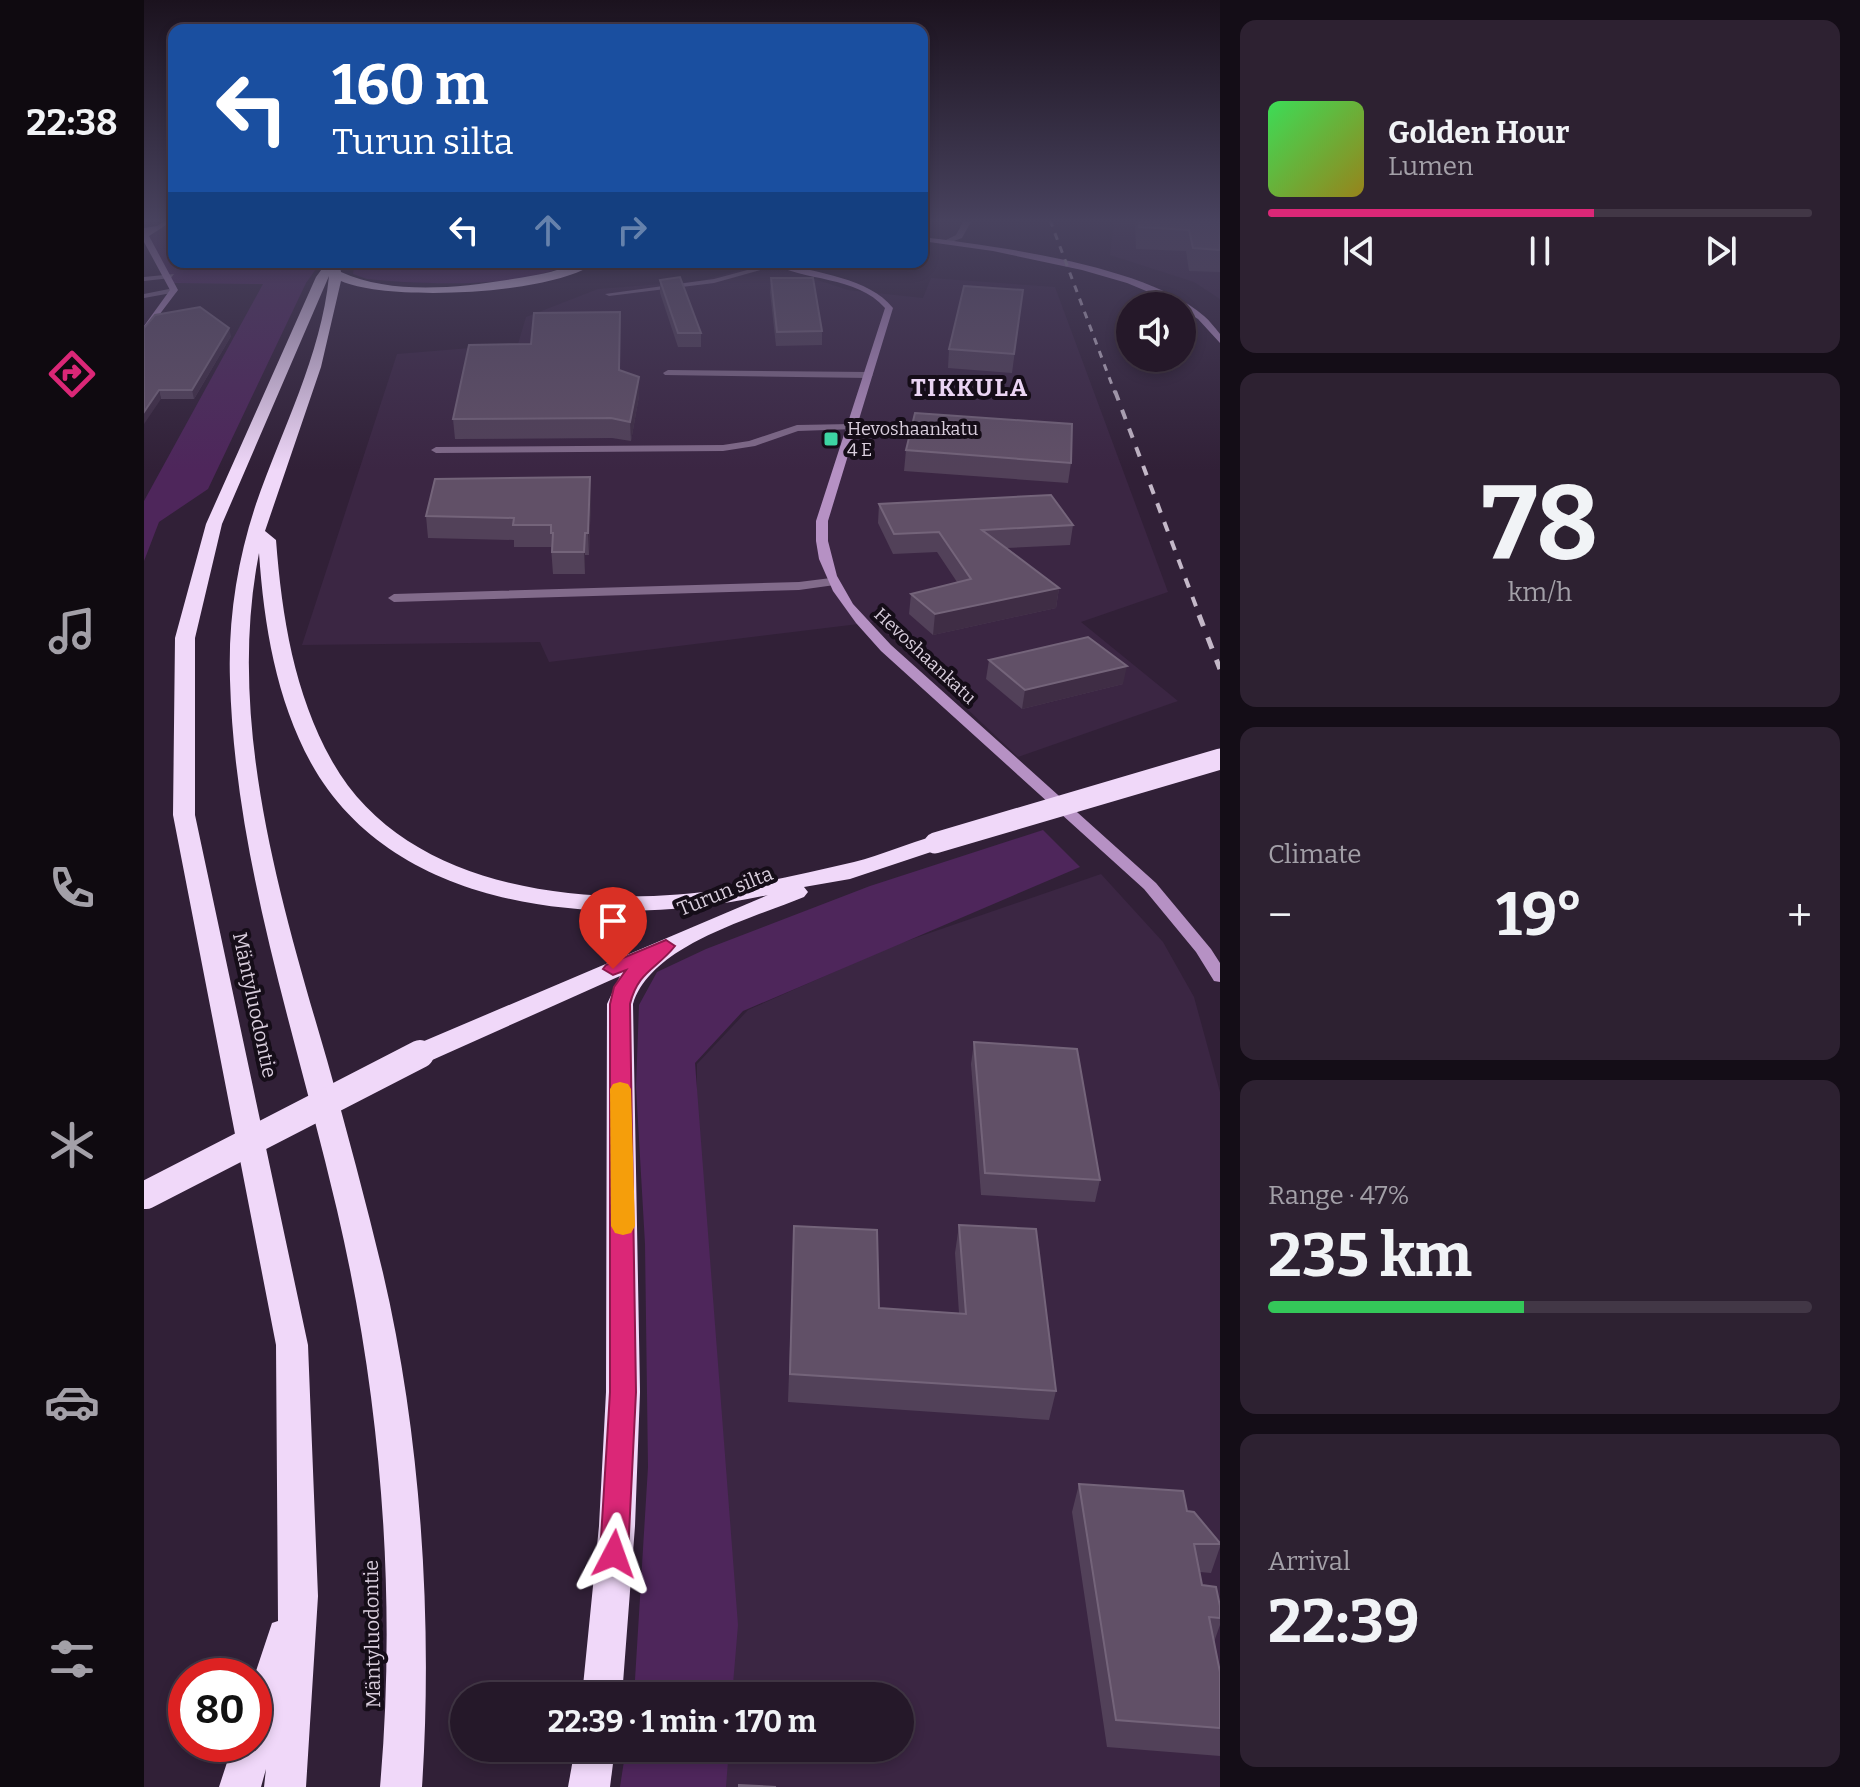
<!DOCTYPE html>
<meta charset="utf-8">
<style>
body{margin:0;font-family:Bitter,serif;background:#2d2131;color:#f1f3f6;height:100vh;display:flex;flex-direction:column;font-size:30px;white-space:nowrap}
*{box-sizing:border-box;margin:0}
p{font-size:26px;color:#a3a0a8}
.icon{flex:none;width:44px;height:44px;fill:none;stroke:currentColor;stroke-width:2;stroke-linecap:round;stroke-linejoin:round}
.map{position:relative;flex:1;overflow:hidden}
.sheet{display:flex;flex-direction:column;gap:20px;padding:20px;background:#140d17;width:640px}
.sheet>*{flex:none}
.hud{position:absolute;left:24px;top:24px;width:760px;height:244px;border-radius:16px;box-shadow:0 4px 12px #0003,0 0 0 2px #423746;background:#1a4fa0;color:#fff;overflow:hidden}
.fabs{position:absolute;left:972px;top:292px;display:grid;gap:16px}
.fabs a{display:grid;place-items:center;width:80px;height:80px;border-radius:50%;background:#251829;box-shadow:0 4px 12px #0003,0 0 0 2px #423746;font-size:40px}
.speed{position:absolute;left:24px;top:1658px;display:flex;gap:16px;font-size:40px;font-weight:700;text-align:center}
.speed>*{display:grid;place-content:center;width:104px;height:104px;border-radius:50%;background:#251829;box-shadow:0 4px 12px #0003,0 0 0 2px #423746;line-height:1}
.speed .limit{border:12px solid #d22;background:#fff;color:#111}
.pin{position:absolute;display:grid;place-items:center;width:68px;height:68px;color:#fff;margin:-82px -34px;border-radius:50% 50% 50% 0;rotate:-45deg;box-shadow:0 0 8px #0007}
.pin .icon{rotate:45deg}
.me{position:absolute;width:88px;margin:-44px;rotate:4deg;stroke-linejoin:round;filter:drop-shadow(0 0 6px #0008)}
.turn{display:flex;align-items:center;gap:28px;height:168px;padding:0 32px;font-size:36px}
.turn .icon{width:104px;height:104px;stroke-width:2.5}
.turn b{display:block;font-size:56px;line-height:68px}
.lanes{display:flex;align-items:center;height:76px;padding:0 32px;background:#0003;justify-content:center;gap:40px;direction:ltr}
.lanes .off{opacity:.35}
.big{font-size:60px;font-weight:700;line-height:1.1}
.sheet .tile{flex:1;display:flex;flex-direction:column;justify-content:center;gap:12px;min-width:0;padding:0 28px;border-radius:16px;background:#2d2131}
.sheet .dial{align-items:center;gap:0}
.dial b{font-size:104px;line-height:1}
.song{display:flex;align-items:center;gap:24px}
.cover{width:96px;height:96px;border-radius:12px;background:linear-gradient(135deg,hsl(130 70% 55%),hsl(50 70% 35%))}
.played{height:8px;border-radius:4px;background:linear-gradient(90deg,#db2777 60%,#423746 60%)}
.keys{display:flex;justify-content:space-around;direction:ltr}
.heat{display:flex;justify-content:space-between;align-items:center;font-size:44px;direction:ltr}
.charge{height:12px;border-radius:6px;background:linear-gradient(90deg,#34c759 47%,#423746 0)}
.trip{position:absolute;left:306px;top:1682px;width:464px;height:80px;border-radius:40px;background:#251829;box-shadow:0 4px 12px #0003,0 0 0 2px #423746;font-weight:700;line-height:80px;text-align:center}
main{display:flex;flex:1;min-height:0}
.menu{display:flex;flex-direction:column;width:144px;justify-content:space-around;align-items:center;background:#0f0a10;color:#a3a0a8}
.menu .icon{width:56px;height:56px}
.menu .on{color:#db2777}
.menu b{font-size:36px;color:#f1f3f6}
.map>svg:first-child{display:block}
.built{fill:#3b2643}
.green{fill:#4e265b}
.lines{fill:none;stroke-linecap:round;stroke-linejoin:round}
.lane{fill:#826b8b;fill-rule:evenodd}
.street{fill:#826b8b;fill-rule:evenodd}
.secondary{fill:#b691c4;fill-rule:evenodd}
.highway{fill:#f0d8f9;fill-rule:evenodd}
.rail-far2{stroke:#c4b8c8;stroke-width:3;stroke-dasharray:7 7;stroke-linecap:butt}
.rail-far1{stroke:#c4b8c8;stroke-width:4;stroke-dasharray:10 10;stroke-linecap:butt}
.rail{stroke:#c4b8c8;stroke-width:5;stroke-dasharray:12 12;stroke-linecap:butt}
.highway-bridge-far1{stroke:#f0d8f9;stroke-width:21}
.highway-bridge{stroke:#f0d8f9;stroke-width:28}
.wall{fill:#524159}
.shaded-wall{fill:#3f2d45}
.building{fill:#615067;stroke:#74647a;stroke-width:2}
.route{fill:#db2777;stroke:#8e194d;stroke-width:2}
.slow{fill:#f59e0b}
.poi-dot{fill:#3dd4a3;stroke:#150d18;stroke-width:3}
.labels{text-anchor:middle;stroke-width:8;stroke-linejoin:round;paint-order:stroke}
.far-poi-label{font-size:18px;fill:#d9cedd;stroke:#150d18;text-anchor:start}
.far-street-label{font-size:18px;fill:#d9cedd;stroke:#150d18}
.street-label{font-size:20px;fill:#d9cedd;stroke:#150d18}
.far-district-label{font-size:24px;font-weight:bold;letter-spacing:2px;fill:#ead4f3;stroke:#150d18}
</style>
<main>
<nav class="menu">
<b>22:38</b>
<svg class="icon on" aria-label="directions" viewBox="0 0 24 24"><path d="M12 3l9 9-9 9-9-9zM9 14v-3h6M13 9l2 2-2 2"/></svg>
<svg class="icon" aria-label="music" viewBox="0 0 24 24"><path d="M9 18V5l10-2v13"/><circle cx="6" cy="18" r="3"/><circle cx="16" cy="16" r="3"/></svg>
<svg class="icon" aria-label="phone" viewBox="0 0 24 24"><path d="M5 4h4l2 5-3 2q2 4 5 5l2-3 5 2v4C11 20 4 13 5 4z"/></svg>
<svg class="icon" aria-label="climate" viewBox="0 0 24 24"><path d="M12 3v18M4 7l16 10M4 17L20 7"/></svg>
<svg class="icon" aria-label="car" viewBox="0 0 24 24"><path d="M5 17H2v-5l4-1 3-4h7l3 4 3 1v5h-3M9 17h6M6 11h13"/><circle cx="7" cy="17" r="2"/><circle cx="17" cy="17" r="2"/></svg>
<svg class="icon" aria-label="filters" viewBox="0 0 24 24"><path d="M4 7h16M4 17h16"/><circle cx="9" cy="7" r="2"/><circle cx="15" cy="17" r="2"/></svg>
</nav>
<div class="map">
<svg width="1076" height="1787" viewBox="0 0 1076 1787">
<rect width="100%" height="100%" fill="#312037"/>
<!-- built -->
<g class="built">
<polygon points="970,220 1076,220 1076,299 1050,282 966,255"/>
<polygon points="622,263 704,290 779,298 787,278 911,287 1024,592 937,622 1034,701 874,757 731,622 405,662 396,642 158,645 253,354 374,344 382,317 454,289 556,281"/>
<polygon points="957,874 1019,942 1050,997 1076,1092 1076,1787 542,1787 546,1748 756,1748 756,1696 550,1696 553,1064 604,1010 751,945"/>
</g>
<!-- green -->
<g class="green">
<polygon points="30,226 30,262 177,262 162,283 64,489 15,522 0,561 0,501 119,284 28,283 1,236 15,228"/>
<path d="M211,262H426C384,290 273,284 223,279L209,274Z"/>
<polygon points="899,830 936,867 599,1011 551,1063 594,1625 588,1696 490,1696 504,1467 501,1244 492,1087 495,1005 513,972 562,949 726,886"/>
<polygon points="482,1748 585,1748 582,1787 476,1787"/>
</g>
<g class="lines">
<!-- lane -->
<g class="lane">
<polygon points="820,220 828,220 818,238 802,244 802,240 812,235"/>
<polygon points="524,370 724,372 729,375 724,378 521,375 519,373"/>
<polygon points="707,424 712,427 711,429 654,431 611,446 579,451 292,453 287,450 292,447 579,445 605,441 653,425"/>
<polygon points="687,578 691,579 691,585 655,590 250,602 244,598 250,594 655,582"/>
</g>
<!-- street -->
<g class="street">
<polygon points="633,262 638,264 570,283 465,296 461,294 570,279"/>
<polygon points="30,274 27,278 0,281 0,277"/>
<polygon points="30,288 33,292 0,298 0,294"/>
</g>
<!-- secondary -->
<g class="secondary">
<polygon points="22,220 30,220 5,236 34,290 0,335 0,326 26,290 0,242 0,228 13,226"/>
<path d="M778,237C852,246 1004,266 1060,316C1066,321 1071,328 1076,334V343L1054,319L1038,309V306L983,283L938,270L849,251L778,241Z"/>
<path d="M625,262H637C673,274 724,277 749,308L684,521V541L693,576L709,604L747,645L1012,883L1067,949L1076,963V982L1070,981L1052,952L1000,889L737,651L712,623L689,591L675,559L672,541V521L741,308C712,275 660,282 625,262Z"/>
</g>
<!-- highway -->
<g class="highway">
<path d="M183,262H195L197,272C254,298 332,286 392,275C413,272 431,262 452,262C411,295 244,302 197,281L177,367L121,531L132,540C138,617 150,693 188,761C261,892 447,910 580,889C623,882 667,872 710,862C738,855 764,843 791,836L799,838L803,843L799,848L706,879L660,887L664,892L660,897C607,919 507,945 489,1004L496,1392L491,1526L478,1696H438L455,1526L462,1392L463,1004L476,976L286,1061L276,1063L266,1061L262,1054L266,1047L624,895C470,929 253,918 167,763C132,699 120,625 115,553C82,722 136,899 183,1060C203,1131 222,1202 239,1273C277,1435 289,1622 278,1787H236C253,1595 237,1398 193,1210C152,1034 91,861 86,680C84,620 93,561 112,504C138,429 177,356 185,276L78,524L51,638V815L164,1345L174,1596L162,1787H120L122,1769L117,1787H75L89,1744H110V1677L128,1623L134,1621L132,1345L29,815L31,638L62,524L172,277Z"/>
<polygon points="431,1748 471,1748 466,1787 424,1787"/>
</g>
<!-- rail-far2 -->
<polyline class="rail-far2" points="906,220 971,393"/>
<!-- rail-far1 -->
<polyline class="rail-far1" points="971,391 1056,617"/>
<!-- rail -->
<polyline class="rail" points="1055,615 1076,669"/>
<!-- highway-bridge-far1 -->
<polyline class="highway-bridge-far1" points="791,843 1076,759"/>
<!-- highway-bridge -->
<polyline class="highway-bridge" points="2,1195 276,1054"/>
</g>
<!-- wall -->
<g class="wall">
<polygon points="991,220 1076,220 1076,272 1045,271 1042,251 992,249"/>
<polygon points="627,278 678,331 678,345 632,346 626,292"/>
<polygon points="516,280 557,333 557,347 534,347 516,293"/>
<polygon points="879,290 868,373 804,368 805,349"/>
<polygon points="0,328 87,336 50,399 17,399"/>
<polygon points="476,370 495,396 487,441 468,438 311,439 309,419"/>
<polygon points="762,450 927,463 924,483 760,471"/>
<polygon points="447,498 445,555 441,555 441,574 409,574 407,547 370,547 370,540 284,538 282,516"/>
<polygon points="735,504 929,525 926,545 863,548 915,588 912,608 789,635 765,614 767,594 813,582 793,552 749,554 734,523"/>
<polygon points="845,660 979,684 878,709 842,679"/>
<polygon points="830,1042 956,1180 951,1202 837,1195 827,1064"/>
<polygon points="815,1225 912,1391 905,1420 644,1402 650,1226 735,1308 815,1313 811,1253"/>
<polygon points="935,1484 1043,1511 1076,1543 1076,1547 1067,1573 1056,1572 1058,1585 1076,1606 1076,1625 1070,1642 1076,1672 1076,1756 963,1747 928,1512"/>
</g>
<!-- shaded-wall -->
<g class="shaded-wall">
<polygon points="85,328 87,336 50,399 48,390"/>
<polygon points="495,377 495,396 487,441 486,422"/>
<polygon points="15,390 17,399 0,424 0,412"/>
<polygon points="446,477 447,498 445,555 444,533"/>
<polygon points="441,533 441,574 440,552"/>
<polygon points="915,588 912,608 789,635 791,614"/>
<polygon points="983,666 979,684 878,709 881,690"/>
</g>
<!-- building -->
<g class="building">
<polygon points="995,220 1076,220 1076,250 1049,248 1045,230 995,227"/>
<polygon points="536,277 557,333 534,333 516,280"/>
<polygon points="627,278 669,278 678,331 633,332"/>
<polygon points="820,286 879,290 870,354 805,349"/>
<polygon points="56,307 85,328 48,390 15,390 0,412 0,328 11,315"/>
<polygon points="476,312 475,370 495,377 486,422 467,418 309,419 325,345 387,344 390,313"/>
<polygon points="771,413 928,424 927,463 762,450"/>
<polygon points="446,477 444,533 441,533 440,552 408,552 409,533 407,533 407,525 369,525 370,518 282,516 291,479"/>
<polygon points="907,495 929,525 838,530 915,588 791,614 767,594 827,579 795,532 750,534 735,504"/>
<polygon points="944,637 983,666 881,690 845,660"/>
<polygon points="830,1042 933,1049 956,1180 841,1173"/>
<polygon points="815,1225 892,1229 912,1391 646,1374 650,1226 733,1230 735,1308 822,1314"/>
<polygon points="935,1484 1039,1491 1043,1511 1050,1512 1076,1543 1076,1544 1050,1544 1058,1585 1072,1587 1076,1606 1076,1618 1065,1617 1076,1672 1076,1728 972,1720"/>
<polygon points="595,1785 632,1787 595,1787"/>
</g>
<!-- sky -->
<linearGradient id="sky" x2="0" y2="1"><stop stop-color="#1b121e"/><stop offset="0.47" stop-color="#48425e"/><stop offset="1" stop-color="#48425e" stop-opacity="0"/></linearGradient>
<rect width="1076" height="470" fill="url(#sky)"/>
<!-- route -->
<path class="route" d="M522,940L531,946C513,969 494,971 486,1004L492,1392L484,1554L480,1564L470,1567L461,1564L456,1554L466,1392V1004L470,987L482,970L469,975L459,969L462,965Z"/>
<!-- slow -->
<polygon class="slow" points="476,1082 484,1084 487,1089 491,1226 487,1233 479,1235 471,1233 467,1226 466,1089 469,1084"/>
<!-- markers -->
<rect class="poi-dot" x="679" y="431" width="16" height="16" rx="4"/>
<g class="labels">
<!-- far-poi labels -->
<g class="far-poi-label">
<text x="703" y="435">Hevoshaankatu<tspan x="703" dy="21">4 E</tspan></text>
</g>
<!-- far-street labels -->
<g class="far-street-label">
<text transform="translate(781 656) rotate(43)" y="6">Hevoshaankatu</text>
</g>
<!-- street labels -->
<g class="street-label">
<text transform="translate(581 891) rotate(-22)" y="7">Turun silta</text>
<text transform="translate(111 1005) rotate(78)" y="7">Mäntyluodontie</text>
<text transform="translate(228 1634) rotate(-91)" y="7">Mäntyluodontie</text>
</g>
<!-- far-district labels -->
<g class="far-district-label">
<text x="826" y="396">TIKKULA</text>
</g>
</g>
</svg>
<div class="fabs">
<a><svg class="icon" aria-label="sound" viewBox="0 0 24 24"><path d="M4 9h4l5-4v14l-5-4H4zM17 9q2 3 0 6"/></svg></a>
</div>
<div class="speed"><div class="limit">80</div></div>
<div class="pin" style="left:469px;top:969px;background:#d93025"><svg class="icon" aria-label="arrive" viewBox="0 0 24 24"><path d="M6 21V4h12l-3 4 3 4H6"/></svg></div>
<svg class="me" style="left:470px;top:1554px" viewBox="-20 -20 40 40"><path d="M0-17L14 15 0 8-14 15z" fill="#db2777" stroke="#fff" stroke-width="4"/></svg>
<div class="trip">22:39 · 1 min · 170 m</div>
<div class="hud">
<div class="turn"><svg class="icon" aria-label="left" viewBox="0 0 24 24"><path d="M17 20v-9H6M10 6l-5 5 5 5"/></svg><div><b>160 m</b>Turun silta</div></div>
<div class="lanes"><svg class="icon" aria-label="left" viewBox="0 0 24 24"><path d="M17 20v-9H6M10 6l-5 5 5 5"/></svg><svg class="icon off" aria-label="ahead" viewBox="0 0 24 24"><path d="M12 20V5M6 11l6-6 6 6"/></svg><svg class="icon off" aria-label="right" viewBox="0 0 24 24"><path d="M7 20v-9h11M14 6l5 5-5 5"/></svg></div>
</div>
</div>
<section class="sheet">
<div class="tile">
<div class="song"><i class="cover"></i><div><b>Golden Hour</b><p>Lumen</p></div></div>
<div class="played"></div>
<div class="keys"><svg class="icon" aria-label="previous" viewBox="0 0 24 24"><path d="M18 5L8 12l10 7zM5 5v14"/></svg><svg class="icon" aria-label="pause" viewBox="0 0 24 24"><path d="M8 5v14M16 5v14"/></svg><svg class="icon" aria-label="next" viewBox="0 0 24 24"><path d="M6 5l10 7-10 7zM19 5v14"/></svg></div>
</div>
<div class="tile dial"><b>78</b><p>km/h</p></div>
<div class="tile"><p>Climate</p>
<div class="heat"><a>−</a><b class="big">19°</b><a>+</a></div>
</div>
<div class="tile"><p>Range · 47%</p><b class="big">235 km</b><div class="charge"></div></div>
<div class="tile"><p>Arrival</p><b class="big">22:39</b></div>
</section>
</main>
